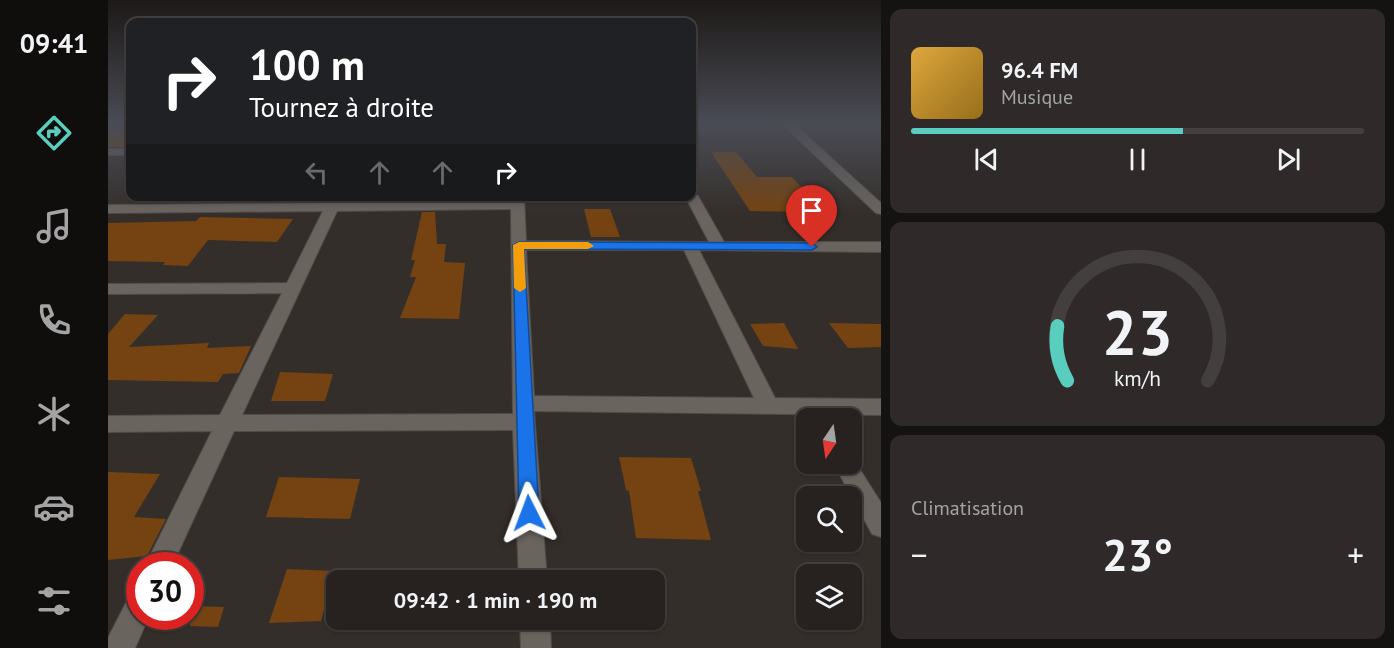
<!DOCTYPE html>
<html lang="fr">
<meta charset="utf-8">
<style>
body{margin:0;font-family:"PT Sans",sans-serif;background:#2f2a29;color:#f1f3f6;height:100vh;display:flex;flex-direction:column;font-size:22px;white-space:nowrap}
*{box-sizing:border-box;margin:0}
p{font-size:20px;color:#a4a4a5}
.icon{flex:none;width:33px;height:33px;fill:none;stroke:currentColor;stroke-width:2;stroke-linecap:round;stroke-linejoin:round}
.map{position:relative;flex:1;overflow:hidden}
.details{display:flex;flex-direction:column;gap:9px;padding:9px;background:#151312;width:513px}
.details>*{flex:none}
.banner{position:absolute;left:18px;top:18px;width:570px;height:183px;border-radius:12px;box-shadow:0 2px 4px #0004,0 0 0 2px #433f3e;background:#202124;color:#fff;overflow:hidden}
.needle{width:39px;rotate:193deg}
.buttons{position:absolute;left:688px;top:408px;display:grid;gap:12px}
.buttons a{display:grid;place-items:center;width:66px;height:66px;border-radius:12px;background:#272220;box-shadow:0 2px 4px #0004,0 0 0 2px #433f3e;font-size:30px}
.speed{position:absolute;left:18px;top:552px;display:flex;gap:12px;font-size:30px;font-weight:700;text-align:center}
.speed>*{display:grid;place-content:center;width:78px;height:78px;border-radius:50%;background:#272220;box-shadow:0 2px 4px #0004,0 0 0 2px #433f3e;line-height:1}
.speed .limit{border:9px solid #d22;background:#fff;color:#111}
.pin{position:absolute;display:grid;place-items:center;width:51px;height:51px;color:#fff;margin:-62px -26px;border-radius:50% 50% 50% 0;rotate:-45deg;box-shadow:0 0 6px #0007}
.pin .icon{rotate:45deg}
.me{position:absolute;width:66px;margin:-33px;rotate:357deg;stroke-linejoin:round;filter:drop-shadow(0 0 4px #0008)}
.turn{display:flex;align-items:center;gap:21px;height:126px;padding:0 24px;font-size:27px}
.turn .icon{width:78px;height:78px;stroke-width:2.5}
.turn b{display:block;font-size:42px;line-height:51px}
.lanes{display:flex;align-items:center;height:57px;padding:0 24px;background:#0003;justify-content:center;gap:30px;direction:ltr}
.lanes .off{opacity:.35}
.big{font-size:45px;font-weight:700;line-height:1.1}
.details .tile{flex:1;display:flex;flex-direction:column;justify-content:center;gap:9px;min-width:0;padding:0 21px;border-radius:12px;background:#2f2a29}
.details .dial{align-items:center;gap:0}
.dial svg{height:156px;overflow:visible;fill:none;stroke:#433f3e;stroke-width:7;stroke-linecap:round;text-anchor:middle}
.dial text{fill:#f1f3f6;stroke:none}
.song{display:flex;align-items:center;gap:18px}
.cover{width:72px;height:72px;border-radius:9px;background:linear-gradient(135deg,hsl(40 70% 55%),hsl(40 70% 35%))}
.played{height:6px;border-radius:3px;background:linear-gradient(90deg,#59cebe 60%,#433f3e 60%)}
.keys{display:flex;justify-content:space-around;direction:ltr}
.heat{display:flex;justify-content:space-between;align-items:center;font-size:33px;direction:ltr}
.trip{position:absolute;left:218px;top:570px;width:339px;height:60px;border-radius:12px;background:#272220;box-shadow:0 2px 4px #0004,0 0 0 2px #433f3e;font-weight:700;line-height:60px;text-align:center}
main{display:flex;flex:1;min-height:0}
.menu{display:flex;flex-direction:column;width:108px;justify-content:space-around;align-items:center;background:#100e0d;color:#a4a4a5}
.menu .icon{width:42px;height:42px}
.menu .active{color:#59cebe}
.menu b{font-size:27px;color:#f1f3f6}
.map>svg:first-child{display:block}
.building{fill:#744311}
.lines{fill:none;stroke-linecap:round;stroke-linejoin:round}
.minor-casing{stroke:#524d49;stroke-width:2}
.minor{fill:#6a645f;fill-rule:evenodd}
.route{fill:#1a73e8;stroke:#114b97;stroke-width:1.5}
.slow{fill:#f59e0b}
</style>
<main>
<nav class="menu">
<b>09:41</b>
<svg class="icon active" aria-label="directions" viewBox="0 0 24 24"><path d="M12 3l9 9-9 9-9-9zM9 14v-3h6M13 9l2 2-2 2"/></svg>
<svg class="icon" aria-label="music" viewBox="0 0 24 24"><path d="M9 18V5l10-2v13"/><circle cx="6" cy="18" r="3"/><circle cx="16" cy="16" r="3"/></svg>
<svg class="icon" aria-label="phone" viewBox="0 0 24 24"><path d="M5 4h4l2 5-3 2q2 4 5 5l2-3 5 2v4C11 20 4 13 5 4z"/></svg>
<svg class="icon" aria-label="climate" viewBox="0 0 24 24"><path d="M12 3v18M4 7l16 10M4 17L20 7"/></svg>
<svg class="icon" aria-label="car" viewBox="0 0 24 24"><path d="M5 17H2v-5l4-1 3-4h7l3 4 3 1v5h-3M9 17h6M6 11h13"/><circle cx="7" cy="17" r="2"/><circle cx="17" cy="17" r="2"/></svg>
<svg class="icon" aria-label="filters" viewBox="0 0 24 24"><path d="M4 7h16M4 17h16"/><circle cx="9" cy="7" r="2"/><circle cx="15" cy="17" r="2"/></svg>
</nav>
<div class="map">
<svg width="773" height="648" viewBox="0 0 773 648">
<rect width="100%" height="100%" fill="#342e2a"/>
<!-- building -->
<g class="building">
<rect x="0" y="131" width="22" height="16"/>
<polygon points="603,152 628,152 649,177 684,177 716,212 642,211"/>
<polygon points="476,209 502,209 512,237 483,237"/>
<polygon points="314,212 327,212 329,244 338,244 336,262 357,263 351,319 292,318 308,277 302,277 307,260 303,260"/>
<polygon points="92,217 185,219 169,242 100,240 80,266 55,265 57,262 0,261 0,223 88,221"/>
<polygon points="17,314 50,315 21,347 101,343 99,348 143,346 131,373 115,374 110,382 0,380 0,334"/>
<polygon points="676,323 690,349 655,346 642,324"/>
<polygon points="721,323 773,324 773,347 740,348"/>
<polygon points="172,372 225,374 217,401 163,401"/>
<polygon points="511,457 583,458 593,491 590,491 603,540 528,538 521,491 518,490"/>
<polygon points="0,472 52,474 26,517 58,519 39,556 0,560"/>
<polygon points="171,477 252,479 242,519 158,517"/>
<polygon points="179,569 226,571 213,621 161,623"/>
<polygon points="82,606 116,607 110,627 82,626"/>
</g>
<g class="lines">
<!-- minor casing -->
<g class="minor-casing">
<g id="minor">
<polygon points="674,124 686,124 773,203 773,214 768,213"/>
<rect x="0" y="149" width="22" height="6"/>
<path d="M584,192L590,196L616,242H773V252L591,250L667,398L773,399V415L426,411L439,580H411L405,430L126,431L64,566H37L104,431L0,432V416L112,415L174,293L0,294V284L179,283L215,211L0,213V205L219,203L222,196H235L232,203L403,201L402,196H416L418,241L601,242L577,196H584ZM403,209L405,414L134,415L229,211ZM418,250H576L646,398L426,396Z"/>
<polygon points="744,457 773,503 773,537 764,534 726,464 744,464"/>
<polygon points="32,591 32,616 41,616 27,648 0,648 0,638 22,595"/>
<polygon points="412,620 442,620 443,648 413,648"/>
</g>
</g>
<!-- minor -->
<use href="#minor" class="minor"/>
</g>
<!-- sky -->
<linearGradient id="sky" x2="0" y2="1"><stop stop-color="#1d1917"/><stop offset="0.58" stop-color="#4a4c55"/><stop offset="1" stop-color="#4a4c55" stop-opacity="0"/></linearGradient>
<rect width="773" height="215" fill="url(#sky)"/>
<!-- route -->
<polygon class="route" points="411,242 704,243 709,247 704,250 416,249 431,513 428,519 421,521 414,519 411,513 405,245"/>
<!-- slow -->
<polygon class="slow" points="411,242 480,242 486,246 480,249 416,249 418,288 412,292 406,288 405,245"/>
</svg>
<div class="buttons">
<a><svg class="needle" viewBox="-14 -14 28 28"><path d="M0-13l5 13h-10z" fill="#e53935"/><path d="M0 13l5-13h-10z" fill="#a4a4a5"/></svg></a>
<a><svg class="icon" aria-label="search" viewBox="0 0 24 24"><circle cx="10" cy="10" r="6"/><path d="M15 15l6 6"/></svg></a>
<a><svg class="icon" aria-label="layers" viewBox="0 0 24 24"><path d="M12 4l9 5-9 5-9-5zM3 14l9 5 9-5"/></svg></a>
</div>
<div class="speed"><div class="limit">30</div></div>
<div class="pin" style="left:704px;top:247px;background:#d93025"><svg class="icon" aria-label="arrive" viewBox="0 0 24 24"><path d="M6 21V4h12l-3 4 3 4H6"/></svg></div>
<svg class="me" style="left:421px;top:513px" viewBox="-20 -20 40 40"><path d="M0-17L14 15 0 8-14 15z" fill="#1a73e8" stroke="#fff" stroke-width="4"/></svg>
<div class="trip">09:42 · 1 min · 190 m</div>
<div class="banner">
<div class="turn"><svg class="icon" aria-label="right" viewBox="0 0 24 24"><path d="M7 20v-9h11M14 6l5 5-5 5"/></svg><div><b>100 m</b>Tournez à droite</div></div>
<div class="lanes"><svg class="icon off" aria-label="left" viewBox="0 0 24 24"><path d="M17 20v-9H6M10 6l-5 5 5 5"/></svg><svg class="icon off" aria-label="ahead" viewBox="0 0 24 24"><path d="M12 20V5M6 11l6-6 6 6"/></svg><svg class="icon off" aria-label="ahead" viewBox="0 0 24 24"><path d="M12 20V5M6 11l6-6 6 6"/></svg><svg class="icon" aria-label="right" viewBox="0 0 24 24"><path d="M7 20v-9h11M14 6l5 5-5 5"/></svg></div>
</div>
</div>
<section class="details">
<div class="tile">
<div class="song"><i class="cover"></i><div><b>96.4 FM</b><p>Musique</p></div></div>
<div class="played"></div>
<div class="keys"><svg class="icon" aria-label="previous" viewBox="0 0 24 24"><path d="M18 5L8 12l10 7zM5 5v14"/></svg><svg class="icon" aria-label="pause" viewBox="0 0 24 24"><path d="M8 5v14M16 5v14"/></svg><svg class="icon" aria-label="next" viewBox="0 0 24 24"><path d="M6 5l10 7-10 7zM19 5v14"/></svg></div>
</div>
<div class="tile dial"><svg viewBox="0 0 100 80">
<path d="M14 69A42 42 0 1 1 86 69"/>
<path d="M14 69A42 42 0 0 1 9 41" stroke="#59cebe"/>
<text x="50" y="56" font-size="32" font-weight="700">23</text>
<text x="50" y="72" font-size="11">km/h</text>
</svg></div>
<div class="tile"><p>Climatisation</p>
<div class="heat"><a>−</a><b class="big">23°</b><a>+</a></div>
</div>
</section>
</main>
